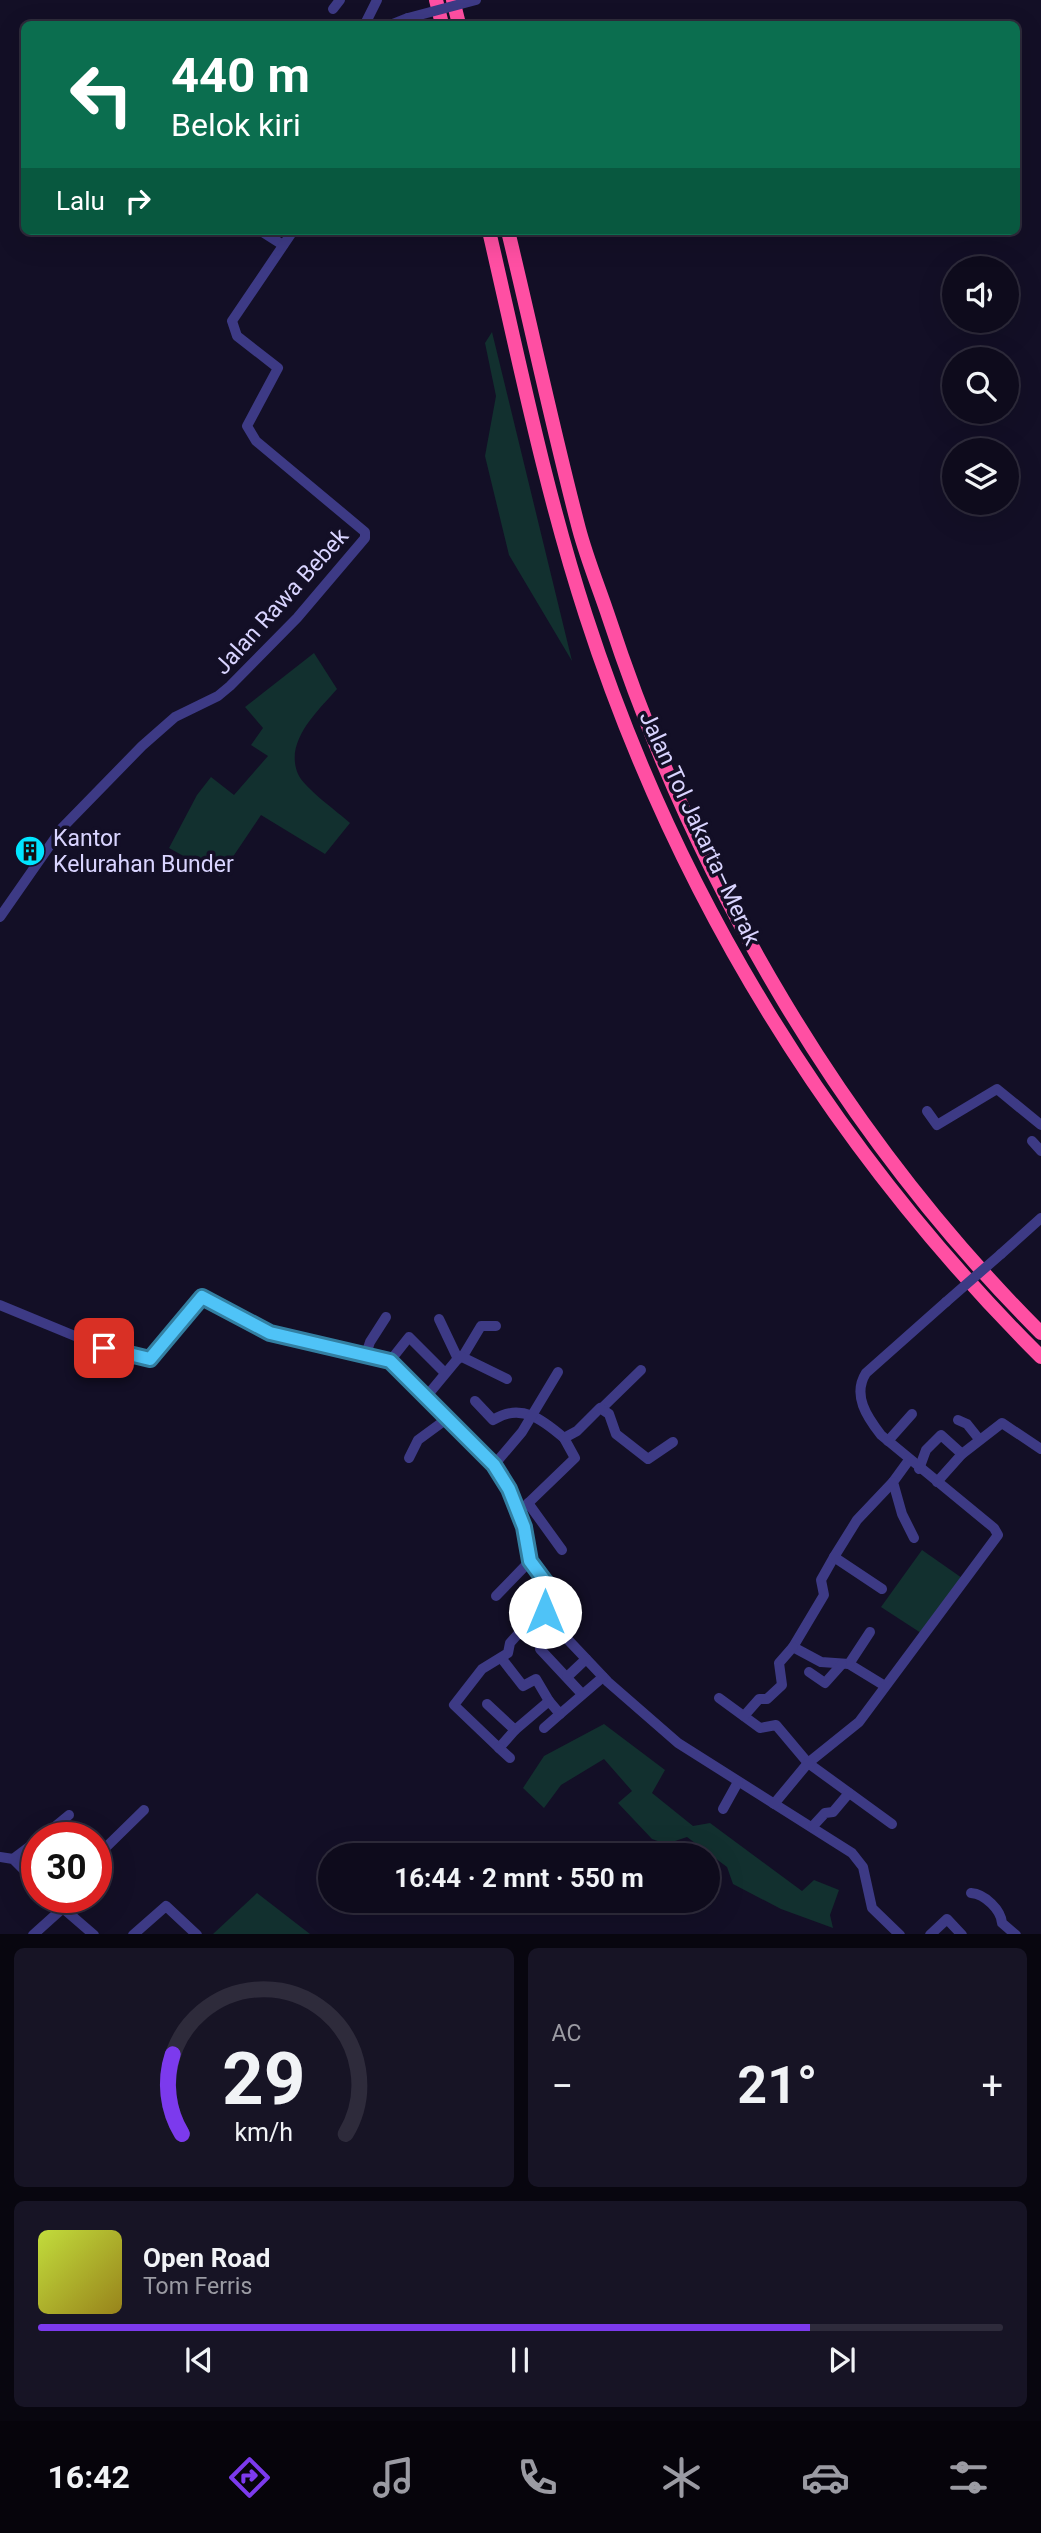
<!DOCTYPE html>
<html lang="id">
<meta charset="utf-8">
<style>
body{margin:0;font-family:Roboto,sans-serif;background:#171425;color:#f1f3f6;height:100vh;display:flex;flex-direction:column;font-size:26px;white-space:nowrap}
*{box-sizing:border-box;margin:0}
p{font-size:23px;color:#9b9ba3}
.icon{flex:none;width:38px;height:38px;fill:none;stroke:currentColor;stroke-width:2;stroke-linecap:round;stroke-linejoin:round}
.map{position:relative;height:1934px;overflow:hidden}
.sheet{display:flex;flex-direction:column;gap:14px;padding:14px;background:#08060f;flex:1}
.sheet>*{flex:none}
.hud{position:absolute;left:21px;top:21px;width:999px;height:214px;border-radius:10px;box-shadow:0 7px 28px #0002,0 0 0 2px #2e2b3b;background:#0b6e4f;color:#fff;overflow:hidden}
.tools{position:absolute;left:942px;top:256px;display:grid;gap:14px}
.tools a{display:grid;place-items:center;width:77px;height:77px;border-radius:50%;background:#0e0b1c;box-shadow:0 7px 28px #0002,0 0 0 2px #2e2b3b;font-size:35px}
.speed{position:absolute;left:21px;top:1822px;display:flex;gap:14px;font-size:35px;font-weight:700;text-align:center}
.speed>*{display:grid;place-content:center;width:91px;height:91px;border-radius:50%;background:#0e0b1c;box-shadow:0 7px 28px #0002,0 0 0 2px #2e2b3b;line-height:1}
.speed .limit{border:10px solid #d22;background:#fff;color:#111}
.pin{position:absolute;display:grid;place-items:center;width:60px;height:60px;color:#fff;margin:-30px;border-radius:14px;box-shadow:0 4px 10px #0006}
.me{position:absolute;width:77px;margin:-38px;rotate:0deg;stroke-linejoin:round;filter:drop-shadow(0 0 5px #0008)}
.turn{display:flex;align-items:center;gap:24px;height:147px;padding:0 35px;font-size:32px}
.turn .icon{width:91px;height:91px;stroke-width:2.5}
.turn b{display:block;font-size:49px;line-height:60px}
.then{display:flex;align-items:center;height:66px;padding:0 35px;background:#0003;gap:14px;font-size:26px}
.big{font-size:52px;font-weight:700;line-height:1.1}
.sheet .card{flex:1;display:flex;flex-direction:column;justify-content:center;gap:10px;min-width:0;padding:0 24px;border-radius:10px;background:#171425}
.sheet .dial{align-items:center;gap:0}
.dial svg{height:182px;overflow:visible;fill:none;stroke:#2e2b3b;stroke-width:7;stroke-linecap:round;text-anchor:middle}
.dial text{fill:#f1f3f6;stroke:none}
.song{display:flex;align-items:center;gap:21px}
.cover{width:84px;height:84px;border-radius:10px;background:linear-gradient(135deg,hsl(70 70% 55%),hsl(50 70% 35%))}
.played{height:7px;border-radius:4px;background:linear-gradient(90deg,#7c3aed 80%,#2e2b3b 80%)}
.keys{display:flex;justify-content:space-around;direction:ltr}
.heat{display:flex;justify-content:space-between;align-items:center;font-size:38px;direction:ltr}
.sheet .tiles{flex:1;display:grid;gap:14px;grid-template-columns:1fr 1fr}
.card:last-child{grid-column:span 2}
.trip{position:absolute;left:318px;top:1843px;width:402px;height:70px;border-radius:35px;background:#0e0b1c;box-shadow:0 7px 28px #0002,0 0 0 2px #2e2b3b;font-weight:700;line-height:70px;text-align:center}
.menu{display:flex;height:112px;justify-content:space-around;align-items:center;background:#06040b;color:#9b9ba3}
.menu .icon{width:49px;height:49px}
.menu .current{color:#7c3aed}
.menu b{font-size:32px;color:#f1f3f6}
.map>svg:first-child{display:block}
.green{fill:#12302f}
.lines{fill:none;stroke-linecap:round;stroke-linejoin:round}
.minor{stroke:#3d3a85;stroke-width:10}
.highway{stroke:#ff4fa3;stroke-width:14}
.minor-bridge{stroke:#3d3a85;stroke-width:10}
.route-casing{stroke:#337fa1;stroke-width:18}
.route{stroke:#4fc3f7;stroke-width:12}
.labels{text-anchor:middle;stroke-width:7;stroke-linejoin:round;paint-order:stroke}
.street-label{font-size:23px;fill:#d9d4ff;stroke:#130f26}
.poi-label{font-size:23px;fill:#d9d4ff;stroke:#130f26;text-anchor:start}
</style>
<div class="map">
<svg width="1041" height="1935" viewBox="0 0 1041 1935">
<rect width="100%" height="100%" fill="#130f26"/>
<!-- green -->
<g class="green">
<polygon points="492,332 572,661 509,555 485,456 496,396 485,343"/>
<path d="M314,653L337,689C318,711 284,741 298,774C304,788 338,812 350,823L325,854L261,815L220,876L169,848L197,795L211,777L234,795L268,756L251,745L263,728L245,707Z"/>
<polygon points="922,1550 962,1578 921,1633 881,1607"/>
<polygon points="604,1724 665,1770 652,1793 693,1826 710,1823 802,1891 814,1880 839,1890 830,1915 833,1928 781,1909 733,1884 727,1867 687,1837 666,1844 652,1839 618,1803 632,1791 604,1759 561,1785 544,1808 523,1788 544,1756"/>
<polygon points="257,1893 310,1934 213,1934"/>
</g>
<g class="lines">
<!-- minor -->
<g class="minor">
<polyline points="333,9 340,0"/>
<polyline points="365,24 377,0"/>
<polyline points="393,24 408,18"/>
<polyline points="261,231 283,245"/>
<polyline points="0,917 62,828 142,746 175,717 218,696 230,686 297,618 365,538 365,532 256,441 247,426 278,368 237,336 232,321 293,231"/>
<polyline points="927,1111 937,1125 997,1089 1041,1125"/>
<polyline points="1032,1141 1041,1151"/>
<polyline points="1001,1254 1041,1218"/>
<polyline points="0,1305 104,1348 148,1360 203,1297 270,1333 390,1361 494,1465 514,1499 524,1527 530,1561 550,1588 545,1611 555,1626 608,1682 678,1743 852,1853 863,1867 872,1908 900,1935"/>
<polyline points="439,1319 458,1359"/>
<polyline points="366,1354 370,1342 386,1317"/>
<polyline points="463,1356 481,1326 496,1326"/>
<polyline points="390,1361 409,1337 444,1372"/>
<polyline points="426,1397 460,1356 507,1379"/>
<path d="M475,1401L493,1420C521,1402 543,1420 564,1438"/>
<polyline points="603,1407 641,1370"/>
<polyline points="958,1420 967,1424 979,1439"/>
<polyline points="888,1441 912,1414"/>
<polyline points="409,1458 418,1440 448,1418"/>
<polyline points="909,1460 893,1482 902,1514 914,1538"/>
<polyline points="494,1465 522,1432 558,1372"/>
<polyline points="919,1469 926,1450 941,1435 962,1454"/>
<polyline points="937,1482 962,1454 1002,1423 1041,1449"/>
<polyline points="528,1503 562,1550"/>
<polyline points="519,1512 575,1458 564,1438 577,1431 600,1408 609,1414 616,1434 648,1459 673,1442"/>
<polyline points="834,1557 821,1580 824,1595 793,1647 821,1662 849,1664 885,1686"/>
<polyline points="550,1588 567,1603"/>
<polyline points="882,1589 834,1557 857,1520 893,1482"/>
<polyline points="496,1596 530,1561"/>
<polyline points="540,1649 582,1694"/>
<polyline points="502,1659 523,1686 536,1679 549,1701"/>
<polyline points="849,1664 870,1632"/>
<polyline points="809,1672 825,1683 842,1664"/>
<polyline points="567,1677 586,1659"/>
<polyline points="719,1698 760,1728 776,1725 808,1763 892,1824"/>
<polyline points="487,1704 515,1730 549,1701 560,1714 603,1677"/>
<polyline points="744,1716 759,1699 767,1699 782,1685 779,1663 793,1647"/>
<polyline points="544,1728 560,1714"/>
<polyline points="515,1730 499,1748 454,1705 482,1669 508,1653 510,1643 545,1604"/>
<polyline points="499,1748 510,1758"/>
<path d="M774,1804L808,1763L859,1722L998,1535L994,1528L881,1435C867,1417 852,1395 866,1373L946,1302"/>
<polyline points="723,1809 738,1782"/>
<polyline points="813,1826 825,1813 833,1812 849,1793"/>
<polyline points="41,1838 69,1815"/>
<polyline points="0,1857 13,1859 37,1883"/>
<polyline points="96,1857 144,1810"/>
<polyline points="13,1859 37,1841"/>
<path d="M971,1893C985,1894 1001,1910 1002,1923L1016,1935"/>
<polyline points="50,1897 94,1935"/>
<polyline points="33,1935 63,1908"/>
<polyline points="133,1935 166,1906 197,1935"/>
<polyline points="930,1935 947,1919 962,1935"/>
</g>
<!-- highway -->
<g class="highway">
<polyline points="436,0 442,24"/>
<polyline points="453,0 459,24"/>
<path d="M489,231C519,360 545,490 586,616C677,897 832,1149 1041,1357"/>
<path d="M508,231C532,330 553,430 579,529C587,559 599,588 609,618C696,883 843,1135 1041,1333"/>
</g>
<!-- minor-bridge -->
<g class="minor-bridge">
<polyline points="408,18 476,0"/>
<polyline points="946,1302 1001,1254"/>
</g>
</g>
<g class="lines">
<!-- route casing -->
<g class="route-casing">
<polyline id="route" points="104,1348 150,1359 202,1297 270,1333 390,1361 494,1465 509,1489 524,1527 530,1561 550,1588 545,1612"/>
</g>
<!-- route -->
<use href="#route" class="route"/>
</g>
<!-- icons -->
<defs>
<g id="building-disc" transform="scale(1.575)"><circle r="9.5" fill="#00e5ff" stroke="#130f26"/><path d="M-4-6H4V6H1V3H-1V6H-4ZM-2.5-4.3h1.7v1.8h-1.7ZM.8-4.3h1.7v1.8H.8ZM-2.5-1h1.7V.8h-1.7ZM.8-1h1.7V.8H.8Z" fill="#111"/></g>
</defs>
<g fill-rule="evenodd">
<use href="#building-disc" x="30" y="851"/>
</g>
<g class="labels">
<!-- street labels -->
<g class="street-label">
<text transform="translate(281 601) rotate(-48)" y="8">Jalan Rawa Bebek</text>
<text transform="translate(700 828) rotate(65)" y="8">Jalan Tol Jakarta–Merak</text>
</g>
<!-- poi labels -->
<g class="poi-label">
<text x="53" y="846">Kantor<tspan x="53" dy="26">Kelurahan Bunder</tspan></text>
</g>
</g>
</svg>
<div class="tools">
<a><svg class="icon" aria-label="sound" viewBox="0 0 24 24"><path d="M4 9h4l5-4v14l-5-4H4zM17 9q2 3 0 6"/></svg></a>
<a><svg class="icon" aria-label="search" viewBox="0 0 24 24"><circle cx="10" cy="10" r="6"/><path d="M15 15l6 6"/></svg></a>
<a><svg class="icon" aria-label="layers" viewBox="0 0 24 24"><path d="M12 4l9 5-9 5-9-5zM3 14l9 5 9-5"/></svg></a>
</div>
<div class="speed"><div class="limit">30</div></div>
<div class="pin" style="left:104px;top:1348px;background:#d93025"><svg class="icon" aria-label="arrive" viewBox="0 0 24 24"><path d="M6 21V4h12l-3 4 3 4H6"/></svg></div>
<svg class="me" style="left:545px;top:1612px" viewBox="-20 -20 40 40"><circle r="19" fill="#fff"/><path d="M0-13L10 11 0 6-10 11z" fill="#4fc3f7"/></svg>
<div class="trip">16:44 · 2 mnt · 550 m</div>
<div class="hud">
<div class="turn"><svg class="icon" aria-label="left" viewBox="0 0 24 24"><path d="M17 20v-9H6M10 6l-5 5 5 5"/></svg><div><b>440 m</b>Belok kiri</div></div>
<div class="then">Lalu<svg class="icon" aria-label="right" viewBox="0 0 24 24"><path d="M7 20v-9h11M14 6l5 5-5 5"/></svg></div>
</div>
</div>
<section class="sheet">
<div class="tiles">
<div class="card dial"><svg viewBox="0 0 100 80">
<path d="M14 69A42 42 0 1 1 86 69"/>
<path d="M14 69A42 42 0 0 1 10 34" stroke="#7c3aed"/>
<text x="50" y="56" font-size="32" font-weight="700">29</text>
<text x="50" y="72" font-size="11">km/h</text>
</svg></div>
<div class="card"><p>AC</p>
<div class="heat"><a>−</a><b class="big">21°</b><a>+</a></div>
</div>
<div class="card">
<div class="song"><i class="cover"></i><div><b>Open Road</b><p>Tom Ferris</p></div></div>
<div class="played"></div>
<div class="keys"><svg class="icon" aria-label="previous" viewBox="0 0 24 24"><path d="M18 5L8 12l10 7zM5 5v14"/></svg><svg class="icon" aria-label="pause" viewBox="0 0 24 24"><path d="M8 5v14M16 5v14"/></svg><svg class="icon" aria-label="next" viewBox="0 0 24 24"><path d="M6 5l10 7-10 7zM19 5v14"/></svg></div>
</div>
</div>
</section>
<nav class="menu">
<b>16:42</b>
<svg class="icon current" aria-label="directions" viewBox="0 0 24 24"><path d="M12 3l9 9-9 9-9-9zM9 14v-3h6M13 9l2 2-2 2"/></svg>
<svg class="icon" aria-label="music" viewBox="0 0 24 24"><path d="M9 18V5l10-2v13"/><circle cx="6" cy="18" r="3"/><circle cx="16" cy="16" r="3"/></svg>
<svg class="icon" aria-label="phone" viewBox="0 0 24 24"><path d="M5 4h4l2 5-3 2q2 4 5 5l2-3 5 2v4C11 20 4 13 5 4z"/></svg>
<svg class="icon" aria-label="climate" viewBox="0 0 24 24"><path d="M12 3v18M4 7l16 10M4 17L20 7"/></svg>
<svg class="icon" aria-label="car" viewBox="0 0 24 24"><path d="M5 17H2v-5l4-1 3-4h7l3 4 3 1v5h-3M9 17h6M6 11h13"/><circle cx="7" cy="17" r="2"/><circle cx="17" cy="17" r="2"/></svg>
<svg class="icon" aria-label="filters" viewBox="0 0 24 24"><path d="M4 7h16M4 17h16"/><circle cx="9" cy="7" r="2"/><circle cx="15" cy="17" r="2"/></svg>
</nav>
